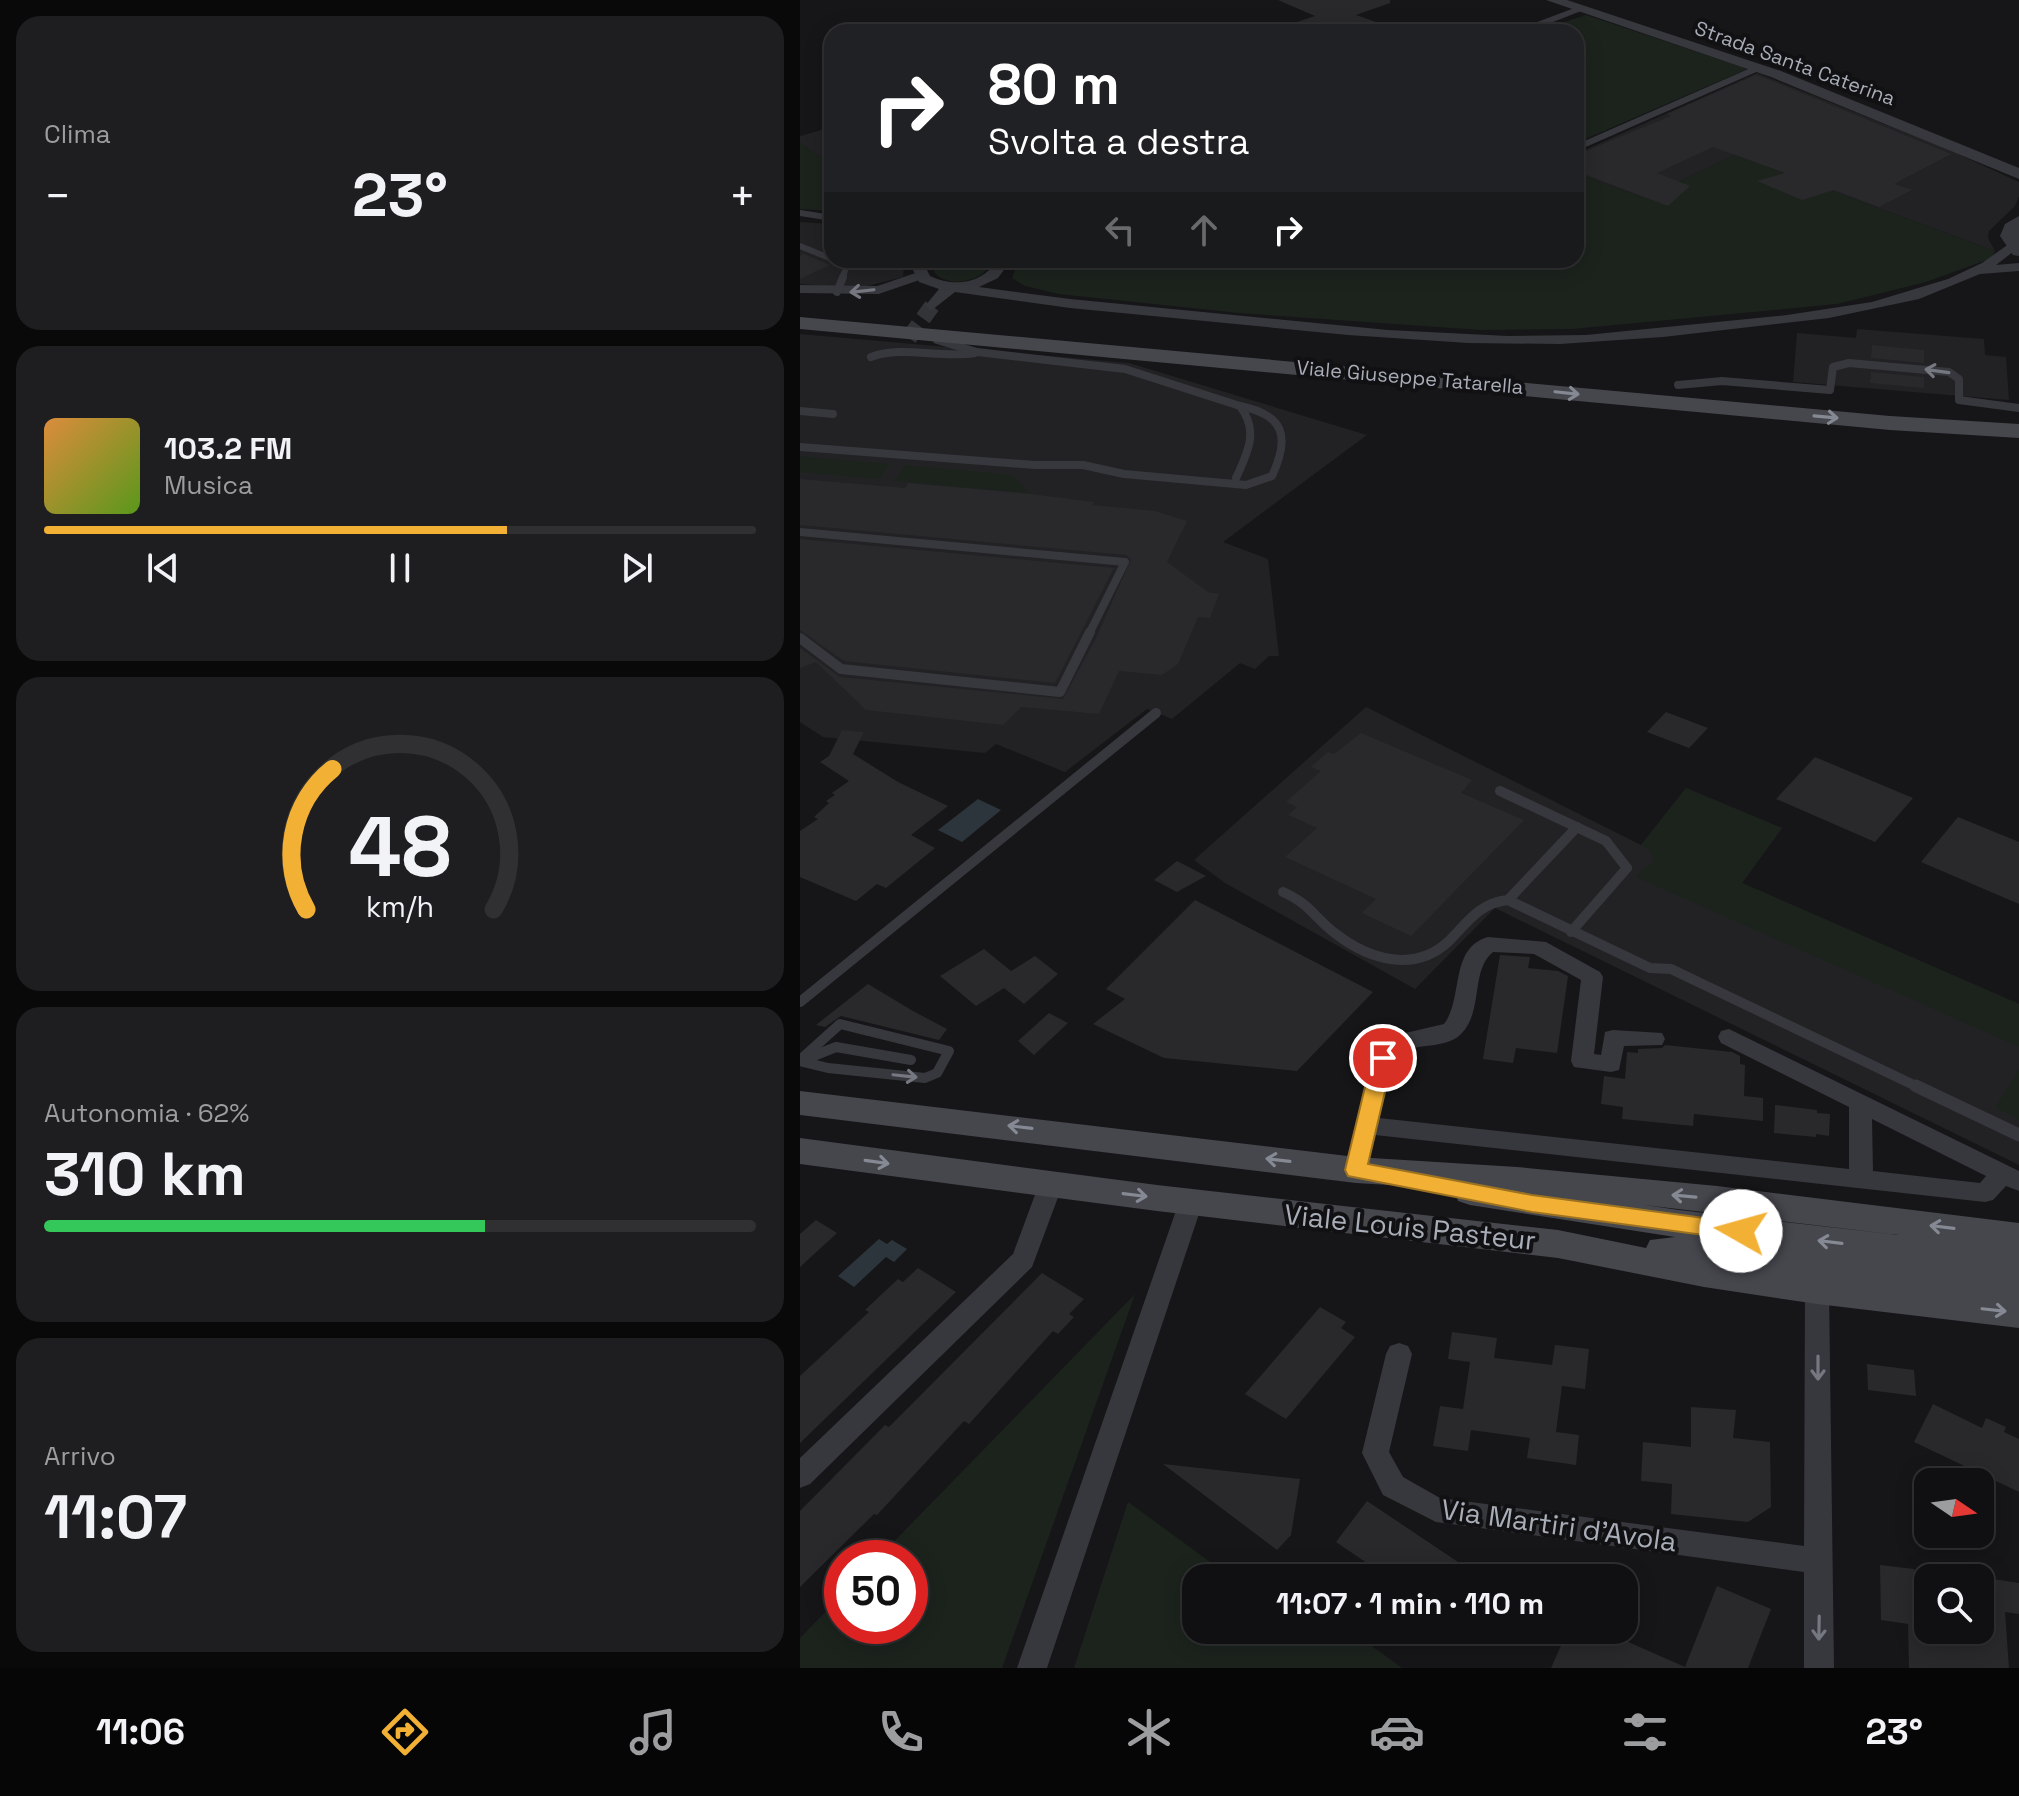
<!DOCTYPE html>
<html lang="it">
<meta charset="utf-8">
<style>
body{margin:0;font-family:"Space Grotesk",sans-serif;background:#1e1e20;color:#f1f3f6;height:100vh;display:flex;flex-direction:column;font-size:30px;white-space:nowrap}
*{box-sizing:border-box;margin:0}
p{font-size:26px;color:#9c9d9f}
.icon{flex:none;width:44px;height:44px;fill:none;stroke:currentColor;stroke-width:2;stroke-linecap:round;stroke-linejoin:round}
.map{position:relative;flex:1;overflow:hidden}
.side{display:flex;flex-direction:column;gap:16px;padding:16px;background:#09090a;width:800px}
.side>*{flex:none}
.banner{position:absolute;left:24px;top:24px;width:760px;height:244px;border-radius:24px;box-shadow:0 4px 20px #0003,0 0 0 2px #303032;background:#202124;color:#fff;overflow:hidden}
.needle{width:52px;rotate:103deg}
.controls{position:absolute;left:1114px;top:1468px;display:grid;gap:16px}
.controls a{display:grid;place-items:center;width:80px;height:80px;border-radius:16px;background:#101012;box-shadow:0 4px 20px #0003,0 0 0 2px #303032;font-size:40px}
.speed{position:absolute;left:24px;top:1540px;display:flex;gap:16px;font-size:40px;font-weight:700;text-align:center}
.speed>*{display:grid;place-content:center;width:104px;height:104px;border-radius:50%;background:#101012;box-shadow:0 4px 20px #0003,0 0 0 2px #303032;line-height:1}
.speed .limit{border:12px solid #d22;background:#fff;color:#111}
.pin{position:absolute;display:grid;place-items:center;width:68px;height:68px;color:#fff;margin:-34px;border:4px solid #fff;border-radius:50%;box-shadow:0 2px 8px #0007}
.me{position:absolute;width:88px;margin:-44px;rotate:277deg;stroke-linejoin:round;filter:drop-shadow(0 0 6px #0008)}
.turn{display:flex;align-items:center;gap:28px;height:168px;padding:0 32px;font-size:36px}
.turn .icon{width:104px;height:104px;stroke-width:2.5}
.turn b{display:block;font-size:56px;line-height:68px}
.lanes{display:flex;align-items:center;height:76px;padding:0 32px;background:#0003;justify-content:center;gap:40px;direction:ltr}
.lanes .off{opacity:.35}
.big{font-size:60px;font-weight:700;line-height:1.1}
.side .card{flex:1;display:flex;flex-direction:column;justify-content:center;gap:12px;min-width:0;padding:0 28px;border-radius:24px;background:#1e1e20}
.side .dial{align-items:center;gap:0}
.dial svg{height:208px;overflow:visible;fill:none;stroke:#303032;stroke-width:7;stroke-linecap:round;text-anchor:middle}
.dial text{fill:#f1f3f6;stroke:none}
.song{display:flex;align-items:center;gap:24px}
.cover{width:96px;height:96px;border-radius:12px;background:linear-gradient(135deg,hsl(30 70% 55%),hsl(90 70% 35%))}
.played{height:8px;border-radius:4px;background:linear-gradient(90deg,#f2b134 65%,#303032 65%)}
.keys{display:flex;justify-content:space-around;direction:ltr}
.heat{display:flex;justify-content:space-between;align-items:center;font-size:44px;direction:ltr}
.charge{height:12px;border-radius:6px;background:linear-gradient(90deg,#34c759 62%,#303032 0)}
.trip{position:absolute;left:382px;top:1564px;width:456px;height:80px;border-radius:24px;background:#101012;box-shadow:0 4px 20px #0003,0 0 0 2px #303032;font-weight:700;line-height:80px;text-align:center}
.tab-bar{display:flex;height:128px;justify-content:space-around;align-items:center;background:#060607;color:#9c9d9f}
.tab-bar .icon{width:56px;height:56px}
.tab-bar .current{color:#f2b134}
.tab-bar b{font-size:36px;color:#f1f3f6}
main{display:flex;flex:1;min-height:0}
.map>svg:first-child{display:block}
.built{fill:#222225}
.green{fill:#1c231d}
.water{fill:#2c353c}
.building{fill:#29292c}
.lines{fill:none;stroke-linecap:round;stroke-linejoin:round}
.minor-tunnel{stroke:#333438;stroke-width:16;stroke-dasharray:16 8;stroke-linecap:butt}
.service-far3{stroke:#37383d;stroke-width:6}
.service-far2{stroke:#37383d;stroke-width:8}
.service-far1{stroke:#37383d;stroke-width:10}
.service{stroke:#37383d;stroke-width:13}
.minor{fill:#37383d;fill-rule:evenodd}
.tertiary{fill:#37383d;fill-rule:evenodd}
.secondary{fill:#45474d;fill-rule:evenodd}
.oneway{stroke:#757881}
.oneway2{stroke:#858993}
.route{fill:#f2b134;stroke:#9d7322;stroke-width:2}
.labels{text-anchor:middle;stroke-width:8;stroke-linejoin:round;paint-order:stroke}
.far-street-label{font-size:20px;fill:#a8adb8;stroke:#111113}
.near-street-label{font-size:28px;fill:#a8adb8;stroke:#111113}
</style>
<main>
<section class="side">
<div class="card"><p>Clima</p>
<div class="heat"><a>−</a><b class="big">23°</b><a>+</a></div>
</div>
<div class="card">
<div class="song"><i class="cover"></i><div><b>103.2 FM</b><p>Musica</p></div></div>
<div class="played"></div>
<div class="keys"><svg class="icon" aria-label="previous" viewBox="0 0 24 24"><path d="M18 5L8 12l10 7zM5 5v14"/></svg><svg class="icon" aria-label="pause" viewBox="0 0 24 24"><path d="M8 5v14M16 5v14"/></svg><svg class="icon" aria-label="next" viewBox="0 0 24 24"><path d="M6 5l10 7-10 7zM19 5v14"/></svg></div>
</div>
<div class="card dial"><svg viewBox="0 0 100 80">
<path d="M14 69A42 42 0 1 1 86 69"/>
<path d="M14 69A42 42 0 0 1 24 15" stroke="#f2b134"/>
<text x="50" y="56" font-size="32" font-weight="700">48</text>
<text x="50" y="72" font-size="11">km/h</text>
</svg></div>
<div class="card"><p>Autonomia · 62%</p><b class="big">310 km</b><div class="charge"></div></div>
<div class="card"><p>Arrivo</p><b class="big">11:07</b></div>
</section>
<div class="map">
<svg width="1219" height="1668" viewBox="0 0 1219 1668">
<rect width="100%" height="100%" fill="#161618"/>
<!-- built -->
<g class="built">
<polygon points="957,73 1145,148 1219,182 1219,196 1215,206 1189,231 1188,238 1195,251 935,155 844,198 776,173 776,154"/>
<polygon points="32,127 32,154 20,157 0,143 0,136"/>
<polygon points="0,222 32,224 32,260 111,260 104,267 103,277 59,288 0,284"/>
<polygon points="1057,329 1184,339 1185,355 1206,357 1209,400 993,382 997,333 1056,338"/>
<polygon points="0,334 329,363 567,435 423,542 468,559 479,656 469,656 455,669 440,663 372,719 347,709 265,772 196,744 185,753 23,737 0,722"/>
<polygon points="566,707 841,845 886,788 982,828 942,883 1219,1004 1219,1165 695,908 615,989 425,883 394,860"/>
</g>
<!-- green -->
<g class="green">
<polygon points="786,15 945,68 945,70 776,143 776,32 734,32"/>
<polygon points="0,143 20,157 32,154 32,211 0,209"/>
<polygon points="935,155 1195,251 1192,258 1126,282 1037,304 772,329 681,330 439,313 259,294 225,286 212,278 217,265 224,260 776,260 776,173 844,198"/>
<path d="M146,260H183L188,268C177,283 146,287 134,272L135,267Z"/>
<polygon points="0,456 90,464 79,479 0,472"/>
<polygon points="105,465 213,475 229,493 94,481"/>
<polygon points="886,788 982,828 942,883 1219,1004 1219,1047 836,877 844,867 854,863 850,851 841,845"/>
<polygon points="1219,1070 1219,1120 1195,1107"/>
<polygon points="335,1294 202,1668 0,1668 0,1638 42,1595 42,1626 110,1626 110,1558 78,1558"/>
<polygon points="328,1502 432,1578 396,1578 396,1630 550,1630 602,1668 274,1668"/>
</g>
<!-- water -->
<g class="water">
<polygon points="178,799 201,810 162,842 138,830"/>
<polygon points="79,1239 87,1244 92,1240 107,1249 94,1262 86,1257 54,1287 38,1276"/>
</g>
<!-- building -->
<g class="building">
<polygon points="478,0 590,0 590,3 556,15 596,29 596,32 480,32 479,28 515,16"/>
<polygon points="956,75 970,80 1151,154 1094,184 1112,190 1079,207 1034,190 1002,200 957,181 985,173 913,147 857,173 890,186 868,206 776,171 776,155 871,116 867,114"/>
<polygon points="4,254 30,265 0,279 0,256"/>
<polygon points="1072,345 1124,350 1124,363 1071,358"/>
<polygon points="1071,372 1124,377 1124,388 1070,383"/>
<polygon points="0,479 105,488 108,483 231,494 294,502 292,505 355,511 387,521 367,562 408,592 419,594 410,618 398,617 378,664 362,675 319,671 299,714 221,707 203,725 66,710 16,662 0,668 0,648 40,677 263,699 297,636 331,559 326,555 0,525"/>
<polygon points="0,539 314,568 255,683 44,661 0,630"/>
<polygon points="866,712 908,728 889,748 847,732"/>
<polygon points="42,730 64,732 53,754 98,782 148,806 111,835 135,848 86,888 77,884 56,901 0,877 0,831 18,819 14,817 29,803 26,801 35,795 32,793 49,781 20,762 29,756"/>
<polygon points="561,733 672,780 661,793 724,820 611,936 562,913 576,899 485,857 517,828 488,815 497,807 486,802 521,771 511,767 528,752 534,754"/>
<polygon points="1015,757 1113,798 1075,842 976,799"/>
<polygon points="1158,817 1219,842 1219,904 1121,862"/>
<polygon points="377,861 406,876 377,892 354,880"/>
<polygon points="395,900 573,992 497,1071 364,1058 293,1024 325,999 306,989"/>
<polygon points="184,949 211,971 235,956 258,974 224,1004 204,988 176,1006 140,976"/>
<polygon points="700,955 730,957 728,968 758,971 768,976 757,1053 716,1048 713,1063 683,1059"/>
<polygon points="68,984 113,1011 147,1029 139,1040 41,1016 25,1027 16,1025"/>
<polygon points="249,1013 268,1023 234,1055 218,1041"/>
<polygon points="865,1045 932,1052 940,1056 940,1064 945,1065 944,1096 963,1098 963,1121 894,1114 893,1126 822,1119 823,1107 801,1104 804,1076 825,1079 827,1052 838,1053 838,1049 862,1048"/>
<polygon points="975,1105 1017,1110 1017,1113 1030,1114 1029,1136 1016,1134 1016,1137 974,1133"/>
<polygon points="16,1220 37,1233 0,1267 0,1234"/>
<polygon points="118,1268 156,1292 0,1443 0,1376 69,1312 65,1310 98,1279 103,1282"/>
<polygon points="242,1273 284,1299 269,1314 274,1317 258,1334 253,1331 169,1424 164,1421 77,1515 74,1514 0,1587 0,1511 85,1425 89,1427"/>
<polygon points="520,1307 546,1322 541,1328 555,1337 486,1419 445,1394"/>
<polygon points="652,1332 697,1338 694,1358 752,1365 755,1345 789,1349 785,1389 762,1386 756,1432 779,1435 776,1465 727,1458 730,1438 671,1430 668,1451 633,1446 640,1406 663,1409 670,1362 648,1359"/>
<polygon points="1067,1364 1114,1370 1116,1396 1068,1390"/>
<polygon points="1133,1404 1182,1428 1186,1418 1206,1427 1204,1432 1219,1439 1219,1492 1114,1442"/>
<polygon points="891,1407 936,1410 933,1438 970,1442 971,1507 948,1522 871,1514 872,1484 841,1481 843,1442 891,1447"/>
<polygon points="363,1464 500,1479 491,1535 477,1550"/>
<polygon points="567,1501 658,1562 647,1578 589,1578 536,1542"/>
<polygon points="1080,1565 1114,1569 1115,1589 1128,1591 1128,1630 1180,1630 1180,1577 1219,1583 1219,1614 1205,1612 1209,1668 1109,1668 1108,1624 1081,1620"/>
<polygon points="917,1586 971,1609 948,1668 751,1668 768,1630 801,1630 885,1667"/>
</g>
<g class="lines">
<!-- minor-tunnel -->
<polyline class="minor-tunnel" points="109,338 132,306"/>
<!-- service-far3 -->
<g class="service-far3">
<polyline points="776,148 958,68"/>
<polyline points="0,213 32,218"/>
<polyline points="0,246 32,259"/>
<polyline points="34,260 46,268 42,279"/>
<polyline points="112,279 120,274"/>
</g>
<!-- service-far2 -->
<g class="service-far2">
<polyline points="0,289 78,290 116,277"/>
<polyline points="37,292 43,277"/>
<path d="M137,340L177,352L325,369L440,406C459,431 448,452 436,478"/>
<path d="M71,357C103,345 141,359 175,353"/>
<polyline points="878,385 922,381 1030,390 1033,367 1049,363 1149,372 1159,379 1159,400 1219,408"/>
<polyline points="0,411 33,414"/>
<path d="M0,447L235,465H283L324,474L446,485L472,476C490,437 485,415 440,406"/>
<polyline points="0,532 325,562 289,634"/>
</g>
<!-- service-far1 -->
<g class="service-far1">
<polyline points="0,638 41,669 260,692 290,632"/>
<polyline points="700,791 806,841 827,868 771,932"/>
<path d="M483,892C512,905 514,918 536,934C570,960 615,973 649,941C668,922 679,903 708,900L777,827"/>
<polyline points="708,900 850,968 871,969 1120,1088"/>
<polyline points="0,1002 356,713"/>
<polyline points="6,1059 36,1047 111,1060"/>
<polyline points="0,1060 40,1024 149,1051 137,1073 125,1078 28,1068 0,1061"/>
</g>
<!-- service -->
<polyline class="service" points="1116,1086 1219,1135"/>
<!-- minor -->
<g class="minor">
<polygon points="777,7 786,9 728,32 711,32"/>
<path d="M1213,241L1219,244L1218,248L1196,265L1219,263V271L1180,274L1119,299L1029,318L863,337L760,344L668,343L548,335L270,308L155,292L132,310L125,306L139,289L119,282L113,270L121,260H135L127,270L130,276C151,286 176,285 192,267L190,260H204L206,267L198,278L179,287L270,299L588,330L708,336L786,335L987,315L1072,302L1148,279L1182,263Z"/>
<path d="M688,937L746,942L800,972L803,977L794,1054L801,1055L805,1032L813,1030L862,1033L865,1039L862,1045L824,1046L819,1070L811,1072L774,1067L771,1061L781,980L734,954L693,952C670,971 684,1011 661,1034C644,1051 613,1041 595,1056L579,1118L1049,1169V1107L921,1043L918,1037L921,1031L929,1029L1219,1171V1191L1206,1186L1193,1200L1185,1202L575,1135L564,1177L556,1179L548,1177L544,1170L577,1046L588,1037L644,1024C664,998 649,948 688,937ZM1072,1119L1186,1176L1180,1183L1073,1171Z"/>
<polygon points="251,1175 259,1177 263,1184 232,1267 10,1484 0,1488 0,1458 213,1254 239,1184 243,1177"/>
<polygon points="391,1193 399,1195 403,1202 247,1668 217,1668 379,1202 383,1195"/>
<polygon points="1017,1280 1026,1283 1029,1290 1034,1668 1004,1668 1004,1572 636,1522 583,1495 562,1453 586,1354 590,1346 599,1343 608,1346 612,1354 589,1452 603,1477 640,1498 1004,1546 1005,1290 1008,1283"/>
</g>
<!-- tertiary -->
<g class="tertiary">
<polygon points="746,0 767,0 981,71 1219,168 1219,179 971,77"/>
<polygon points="1219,216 1219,256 1213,255 1200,236 1205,224"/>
</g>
<!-- secondary -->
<g class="secondary">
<polygon points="0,317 1090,416 1219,424 1219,438 1090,430 0,329"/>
<path d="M0,1091L556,1157L717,1167L917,1186L1219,1223V1328L1017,1304L904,1287L758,1258L357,1211L0,1164V1138L357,1185L758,1230L846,1248L850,1240L875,1237L670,1205L658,1201L655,1189L556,1183L0,1115ZM844,1205L1099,1235L879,1210Z"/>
</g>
</g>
<!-- one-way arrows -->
<defs><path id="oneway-shaft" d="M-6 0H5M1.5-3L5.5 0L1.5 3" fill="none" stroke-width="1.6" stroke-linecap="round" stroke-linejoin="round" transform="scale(2)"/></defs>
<g class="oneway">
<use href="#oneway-shaft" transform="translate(62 291) rotate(174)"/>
<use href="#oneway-shaft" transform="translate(1137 371) rotate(-172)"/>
<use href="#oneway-shaft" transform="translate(105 1076) rotate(6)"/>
<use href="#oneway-shaft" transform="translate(1018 1368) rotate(90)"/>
<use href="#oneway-shaft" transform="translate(1019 1628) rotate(91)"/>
</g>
<g class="oneway2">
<use href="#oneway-shaft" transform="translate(767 393) rotate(6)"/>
<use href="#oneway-shaft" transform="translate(1026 417) rotate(5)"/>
<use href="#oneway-shaft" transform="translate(220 1127) rotate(-173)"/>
<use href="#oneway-shaft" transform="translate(478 1160) rotate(-173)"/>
<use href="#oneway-shaft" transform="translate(77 1162) rotate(8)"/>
<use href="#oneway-shaft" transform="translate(335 1195) rotate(7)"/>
<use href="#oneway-shaft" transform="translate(884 1196) rotate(-175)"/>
<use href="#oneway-shaft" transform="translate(1142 1227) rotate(-173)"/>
<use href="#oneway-shaft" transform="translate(1030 1242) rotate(-173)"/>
<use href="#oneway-shaft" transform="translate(1194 1310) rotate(6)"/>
</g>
<!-- route -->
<polygon class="route" points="583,1050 590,1053 593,1058 568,1164 732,1195 941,1223 949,1225 952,1231 949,1238 941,1240 732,1212 548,1176 545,1170 572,1058 575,1053"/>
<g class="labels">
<!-- far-street labels -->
<g class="far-street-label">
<text transform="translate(995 63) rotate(20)" y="7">Strada Santa Caterina</text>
<text transform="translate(610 377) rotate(5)" y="7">Viale Giuseppe Tatarella</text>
</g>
<!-- near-street labels -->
<g class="near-street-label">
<text transform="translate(610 1227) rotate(6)" y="10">Viale Louis Pasteur</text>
<text transform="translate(759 1525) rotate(8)" y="10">Via Martiri d'Avola</text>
</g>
</g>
</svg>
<div class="controls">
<a><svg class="needle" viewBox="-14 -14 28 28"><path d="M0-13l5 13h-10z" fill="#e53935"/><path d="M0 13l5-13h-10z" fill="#9c9d9f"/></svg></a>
<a><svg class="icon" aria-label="search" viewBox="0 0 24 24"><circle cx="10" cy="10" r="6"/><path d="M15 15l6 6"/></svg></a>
</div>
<div class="speed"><div class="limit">50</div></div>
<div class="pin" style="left:583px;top:1058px;background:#d93025"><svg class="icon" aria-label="arrive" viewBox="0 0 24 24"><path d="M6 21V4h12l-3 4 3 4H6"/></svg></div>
<svg class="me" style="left:941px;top:1231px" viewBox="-20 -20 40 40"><circle r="19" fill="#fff"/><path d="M0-13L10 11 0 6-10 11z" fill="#f2b134"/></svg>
<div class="trip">11:07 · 1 min · 110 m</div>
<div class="banner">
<div class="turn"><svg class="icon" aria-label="right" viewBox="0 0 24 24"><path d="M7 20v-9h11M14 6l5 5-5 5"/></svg><div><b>80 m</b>Svolta a destra</div></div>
<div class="lanes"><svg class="icon off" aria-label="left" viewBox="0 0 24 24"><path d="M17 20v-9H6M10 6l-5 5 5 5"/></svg><svg class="icon off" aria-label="ahead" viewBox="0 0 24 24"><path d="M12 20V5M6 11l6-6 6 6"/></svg><svg class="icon" aria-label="right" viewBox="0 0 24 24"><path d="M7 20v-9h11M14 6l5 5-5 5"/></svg></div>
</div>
</div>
</main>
<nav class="tab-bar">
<b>11:06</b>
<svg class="icon current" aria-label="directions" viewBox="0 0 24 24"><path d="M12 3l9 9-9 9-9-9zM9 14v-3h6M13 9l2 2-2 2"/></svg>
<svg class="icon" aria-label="music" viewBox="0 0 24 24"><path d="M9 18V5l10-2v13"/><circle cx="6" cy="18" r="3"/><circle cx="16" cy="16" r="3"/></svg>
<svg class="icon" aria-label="phone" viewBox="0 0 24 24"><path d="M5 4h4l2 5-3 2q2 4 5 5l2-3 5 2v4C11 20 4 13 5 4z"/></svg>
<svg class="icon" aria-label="climate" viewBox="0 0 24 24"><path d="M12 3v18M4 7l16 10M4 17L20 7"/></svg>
<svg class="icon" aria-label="car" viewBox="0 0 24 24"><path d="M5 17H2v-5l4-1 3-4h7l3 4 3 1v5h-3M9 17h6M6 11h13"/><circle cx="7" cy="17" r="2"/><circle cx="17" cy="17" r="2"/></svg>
<svg class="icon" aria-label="filters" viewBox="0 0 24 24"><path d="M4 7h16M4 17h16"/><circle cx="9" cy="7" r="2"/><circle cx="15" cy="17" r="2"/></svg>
<b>23°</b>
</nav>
